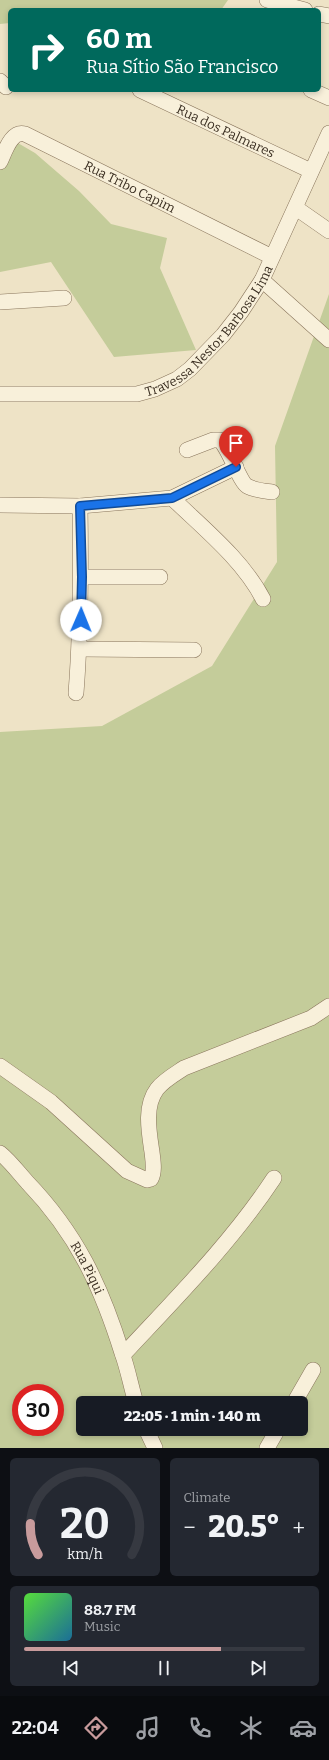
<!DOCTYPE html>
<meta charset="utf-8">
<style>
body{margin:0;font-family:Bitter,serif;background:#242831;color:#f1f3f6;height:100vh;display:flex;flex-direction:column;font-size:15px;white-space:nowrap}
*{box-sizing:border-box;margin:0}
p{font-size:13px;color:#9ea1a6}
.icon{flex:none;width:22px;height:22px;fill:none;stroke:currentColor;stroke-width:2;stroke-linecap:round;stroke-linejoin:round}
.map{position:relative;height:1448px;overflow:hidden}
.details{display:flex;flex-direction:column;gap:10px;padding:10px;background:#0d0f14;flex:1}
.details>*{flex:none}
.banner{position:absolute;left:8px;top:8px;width:313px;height:84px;border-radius:6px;box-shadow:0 2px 6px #0003;background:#00695c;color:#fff;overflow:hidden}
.speed{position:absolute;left:12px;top:1384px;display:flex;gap:8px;font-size:20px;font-weight:700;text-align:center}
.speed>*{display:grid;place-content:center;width:52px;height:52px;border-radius:50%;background:#171b24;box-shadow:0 2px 6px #0003;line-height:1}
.speed .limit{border:6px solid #d22;background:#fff;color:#111}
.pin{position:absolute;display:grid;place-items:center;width:34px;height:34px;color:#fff;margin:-41px -17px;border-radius:50% 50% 50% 0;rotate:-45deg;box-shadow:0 0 4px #0007}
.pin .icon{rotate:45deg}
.me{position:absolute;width:44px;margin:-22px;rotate:1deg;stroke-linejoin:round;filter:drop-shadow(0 0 3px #0008)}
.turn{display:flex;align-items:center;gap:14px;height:84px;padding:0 12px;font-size:18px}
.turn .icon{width:52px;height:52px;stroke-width:2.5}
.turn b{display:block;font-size:28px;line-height:34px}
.big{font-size:30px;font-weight:800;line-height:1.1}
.details .card{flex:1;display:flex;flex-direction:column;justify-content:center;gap:6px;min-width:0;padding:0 14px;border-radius:6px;background:#242831}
.details .dial{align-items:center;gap:0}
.dial svg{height:104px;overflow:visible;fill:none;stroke:#363941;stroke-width:7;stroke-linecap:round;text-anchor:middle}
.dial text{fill:#f1f3f6;stroke:none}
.song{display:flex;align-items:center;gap:12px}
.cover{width:48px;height:48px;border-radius:6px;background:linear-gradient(135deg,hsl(110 70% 55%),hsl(200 70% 35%))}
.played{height:4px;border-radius:2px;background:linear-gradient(90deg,#c89b9c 70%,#363941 70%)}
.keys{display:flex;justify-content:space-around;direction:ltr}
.heat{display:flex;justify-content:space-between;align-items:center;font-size:22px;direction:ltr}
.details .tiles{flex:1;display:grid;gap:10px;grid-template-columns:1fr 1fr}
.card:last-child{grid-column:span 2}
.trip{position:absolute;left:76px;top:1396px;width:232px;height:40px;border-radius:6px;background:#171b24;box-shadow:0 2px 6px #0003;font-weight:800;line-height:40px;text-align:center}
.menu{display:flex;height:64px;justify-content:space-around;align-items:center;background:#090b0e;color:#9ea1a6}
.menu .icon{width:28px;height:28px}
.menu .selected{color:#c89b9c}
.menu b{font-size:18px;color:#f1f3f6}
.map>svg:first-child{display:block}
.green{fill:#c4cc9a;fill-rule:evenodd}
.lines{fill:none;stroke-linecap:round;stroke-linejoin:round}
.street-casing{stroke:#89755c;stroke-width:16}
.street{stroke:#f8f0da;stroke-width:15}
.route-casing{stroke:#114b97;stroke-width:10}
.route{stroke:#1a73e8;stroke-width:7}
.labels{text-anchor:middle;stroke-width:4;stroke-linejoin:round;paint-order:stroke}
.street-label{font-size:13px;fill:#392d20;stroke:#f5edd6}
</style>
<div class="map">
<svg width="329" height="1448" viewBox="0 0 329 1448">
<rect width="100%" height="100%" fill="#eee3c6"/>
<!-- green -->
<g class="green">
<polygon points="0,0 228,0 221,10 10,10 10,23 0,24"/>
<polygon points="11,139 35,153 79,191 111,224 167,238 160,268 196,350 114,357 51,262 0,272 0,158"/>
<path d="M329,294V1448H0V732L102,726L212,666L277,562L275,446ZM21,1393H55V1427H21ZM83,1403H301V1429H83Z"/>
</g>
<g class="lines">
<!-- street casing -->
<g class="street-casing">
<g id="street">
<polyline points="267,0 305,10"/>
<polyline points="319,14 329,16"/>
<polyline points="0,81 6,87"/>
<path id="s1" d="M140,90L311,171"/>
<polyline points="311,90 329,98"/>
<path id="s2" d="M0,162C5,152 11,130 25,134L272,257"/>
<polyline points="296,208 329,231"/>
<polyline points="262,280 329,340"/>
<polyline points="0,302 64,298"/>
<path id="s3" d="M0,394H137L155,389L177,379L190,369L223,335L241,312L262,280L329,133"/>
<path d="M187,450L213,440H220C229,449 240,482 247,486C254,490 264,491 272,492"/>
<path d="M172,498C203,528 243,560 263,599"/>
<polyline points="0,505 80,506 172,498 236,467"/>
<polyline points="82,577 160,577"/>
<polyline points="80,649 194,650"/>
<path d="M76,693C81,630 81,569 80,506"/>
<path d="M0,1066L51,1102L127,1171L147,1180L151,1179C155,1171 153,1161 152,1152C149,1132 144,1106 157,1089C164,1080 175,1074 184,1068L311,1018L329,1006"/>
<path id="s4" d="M0,1153C10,1161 18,1172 27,1182C77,1234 101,1286 122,1353C128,1369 131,1387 136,1403"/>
<path d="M123,1355C176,1298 231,1243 274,1178"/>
<polyline points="294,1403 313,1370"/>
<polyline points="146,1429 155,1448"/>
<polyline points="267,1448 278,1429"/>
</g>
</g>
<!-- street -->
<use href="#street" class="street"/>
</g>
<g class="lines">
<!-- route casing -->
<g class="route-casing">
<polyline id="route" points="81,620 82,577 80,506 172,498 236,467"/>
</g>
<!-- route -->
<use href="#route" class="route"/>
</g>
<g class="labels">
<!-- street labels -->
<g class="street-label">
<text dy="5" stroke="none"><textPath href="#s1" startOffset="95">Rua dos Palmares</textPath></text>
<text dy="5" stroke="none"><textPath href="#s2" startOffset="158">Rua Tribo Capim</textPath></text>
<text dy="5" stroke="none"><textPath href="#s3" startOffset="236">Travessa Nestor Barbosa Lima</textPath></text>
<text dy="5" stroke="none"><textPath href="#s4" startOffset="145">Rua Piqui</textPath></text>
</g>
</g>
</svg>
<div class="speed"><div class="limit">30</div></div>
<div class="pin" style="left:236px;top:467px;background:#d93025"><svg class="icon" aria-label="arrive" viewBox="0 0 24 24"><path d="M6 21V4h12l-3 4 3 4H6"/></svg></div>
<svg class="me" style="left:81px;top:620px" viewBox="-20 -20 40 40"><circle r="19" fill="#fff"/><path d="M0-13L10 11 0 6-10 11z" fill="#1a73e8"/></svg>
<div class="trip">22:05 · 1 min · 140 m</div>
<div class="banner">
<div class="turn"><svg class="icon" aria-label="right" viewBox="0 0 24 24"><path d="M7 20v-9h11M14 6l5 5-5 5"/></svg><div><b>60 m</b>Rua Sítio São Francisco</div></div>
</div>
</div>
<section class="details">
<div class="tiles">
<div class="card dial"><svg viewBox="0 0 100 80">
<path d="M14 69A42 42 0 1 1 86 69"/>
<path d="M14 69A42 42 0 0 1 8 45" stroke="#c89b9c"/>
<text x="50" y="56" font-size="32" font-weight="700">20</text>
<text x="50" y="72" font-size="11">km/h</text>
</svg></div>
<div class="card"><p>Climate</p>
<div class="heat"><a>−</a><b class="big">20.5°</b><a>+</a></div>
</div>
<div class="card">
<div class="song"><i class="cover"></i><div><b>88.7 FM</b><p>Music</p></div></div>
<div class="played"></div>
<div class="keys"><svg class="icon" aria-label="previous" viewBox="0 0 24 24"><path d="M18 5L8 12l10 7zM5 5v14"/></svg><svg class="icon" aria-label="pause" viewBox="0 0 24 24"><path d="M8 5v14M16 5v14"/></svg><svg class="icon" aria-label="next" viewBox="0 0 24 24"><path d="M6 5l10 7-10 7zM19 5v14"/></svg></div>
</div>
</div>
</section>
<nav class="menu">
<b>22:04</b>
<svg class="icon selected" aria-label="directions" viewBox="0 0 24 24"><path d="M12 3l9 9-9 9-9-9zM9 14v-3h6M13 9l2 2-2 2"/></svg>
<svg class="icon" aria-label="music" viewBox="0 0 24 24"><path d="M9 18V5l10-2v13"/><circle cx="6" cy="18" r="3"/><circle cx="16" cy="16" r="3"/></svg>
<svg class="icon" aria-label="phone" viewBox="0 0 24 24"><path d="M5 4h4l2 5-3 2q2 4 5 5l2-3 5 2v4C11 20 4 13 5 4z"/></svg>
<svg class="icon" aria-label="climate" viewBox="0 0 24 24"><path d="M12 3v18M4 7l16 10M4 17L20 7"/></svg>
<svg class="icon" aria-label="car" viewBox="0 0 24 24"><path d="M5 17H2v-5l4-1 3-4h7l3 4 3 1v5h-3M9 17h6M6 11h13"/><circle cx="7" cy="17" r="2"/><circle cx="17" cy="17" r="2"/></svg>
</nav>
